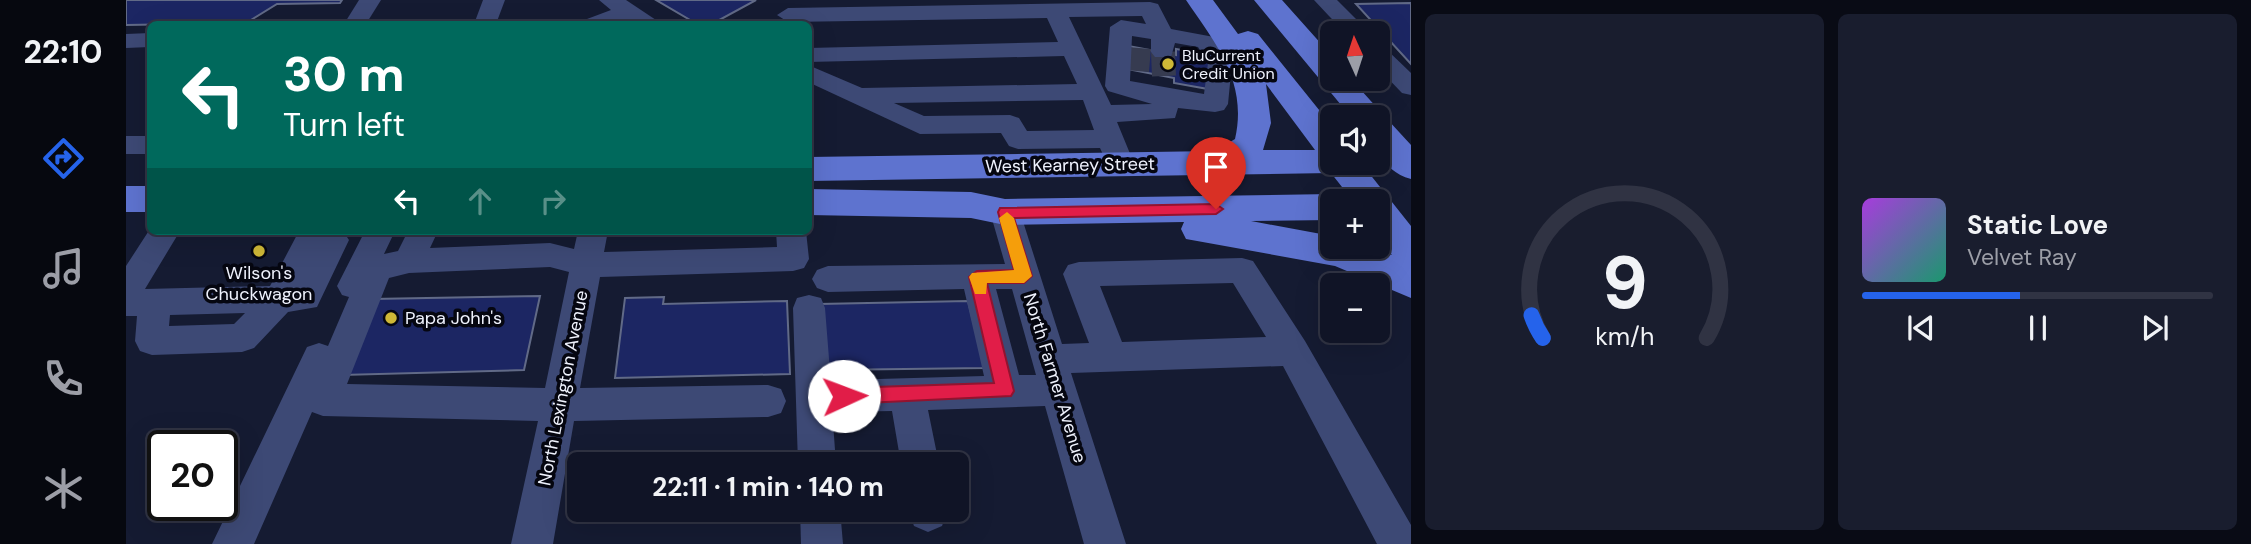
<!DOCTYPE html>
<meta charset="utf-8">
<style>
body{margin:0;font-family:"DM Sans",sans-serif;background:#191d2e;color:#f1f3f6;height:100vh;display:flex;flex-direction:column;font-size:26px;white-space:nowrap}
*{box-sizing:border-box;margin:0}
p{font-size:23px;color:#9c9ea7}
.icon{flex:none;width:38px;height:38px;fill:none;stroke:currentColor;stroke-width:2;stroke-linecap:round;stroke-linejoin:round}
.map{position:relative;flex:1;overflow:hidden}
.drawer{display:flex;flex-direction:column;gap:14px;padding:14px;background:#090b15;width:840px}
.drawer>*{flex:none}
.guide{position:absolute;left:21px;top:21px;width:665px;height:214px;border-radius:10px;box-shadow:0 7px 28px #0002,0 0 0 2px #303343;background:#00695c;color:#fff;overflow:hidden}
.needle{width:46px;rotate:357deg}
.buttons{position:absolute;left:1194px;top:21px;display:grid;gap:14px}
.buttons a{display:grid;place-items:center;width:70px;height:70px;border-radius:10px;background:#101426;box-shadow:0 7px 28px #0002,0 0 0 2px #303343;font-size:35px}
.speed{position:absolute;left:21px;top:430px;display:flex;gap:14px;font-size:35px;font-weight:700;text-align:center}
.speed>*{display:grid;place-content:center;width:91px;height:91px;border-radius:50%;background:#101426;box-shadow:0 7px 28px #0002,0 0 0 2px #303343;line-height:1}
.speed .limit{border:4px solid #111;border-radius:10px;background:#fff;color:#111}
.pin{position:absolute;display:grid;place-items:center;width:60px;height:60px;color:#fff;margin:-72px -30px;border-radius:50% 50% 50% 0;rotate:-45deg;box-shadow:0 0 7px #0007}
.pin .icon{rotate:45deg}
.me{position:absolute;width:77px;margin:-38px;rotate:88deg;stroke-linejoin:round;filter:drop-shadow(0 0 5px #0008)}
.turn{display:flex;align-items:center;gap:24px;height:147px;padding:0 21px;font-size:32px}
.turn .icon{width:91px;height:91px;stroke-width:2.5}
.turn b{display:block;font-size:49px;line-height:60px}
.lanes{display:flex;align-items:center;height:66px;padding:0 21px;background:#0003;justify-content:center;gap:35px;direction:ltr}
.lanes .off{opacity:.35}
.drawer .tile{flex:1;display:flex;flex-direction:column;justify-content:center;gap:10px;min-width:0;padding:0 24px;border-radius:10px;background:#191d2e}
.drawer .dial{align-items:center;gap:0}
.dial svg{height:182px;overflow:visible;fill:none;stroke:#303343;stroke-width:7;stroke-linecap:round;text-anchor:middle}
.dial text{fill:#f1f3f6;stroke:none}
.song{display:flex;align-items:center;gap:21px}
.cover{width:84px;height:84px;border-radius:10px;background:linear-gradient(135deg,hsl(280 70% 55%),hsl(160 70% 35%))}
.played{height:7px;border-radius:4px;background:linear-gradient(90deg,#2563eb 45%,#303343 45%)}
.keys{display:flex;justify-content:space-around;direction:ltr}
.drawer .tiles{flex:1;display:grid;gap:14px;grid-template-columns:repeat(2,1fr)}
.trip{position:absolute;left:441px;top:452px;width:402px;height:70px;border-radius:10px;background:#101426;box-shadow:0 7px 28px #0002,0 0 0 2px #303343;font-weight:700;line-height:70px;text-align:center}
main{display:flex;flex:1;min-height:0}
.tab-bar{display:flex;flex-direction:column;width:126px;justify-content:space-around;align-items:center;background:#06080f;color:#9c9ea7}
.tab-bar .icon{width:49px;height:49px}
.tab-bar .selected{color:#2563eb}
.tab-bar b{font-size:32px;color:#f1f3f6}
.map>svg:first-child{display:block}
.building{fill:#1c2663;stroke:#616a87;stroke-width:2}
.lines{fill:none;stroke-linecap:round;stroke-linejoin:round}
.minor-tunnel{stroke:#363b50;stroke-width:24;stroke-dasharray:24 12;stroke-linecap:butt}
.minor{fill:#3d4975;fill-rule:evenodd}
.major{fill:#5e73cf;fill-rule:evenodd}
.route{fill:#e11d48;stroke:#92132f;stroke-width:2}
.slow{fill:#f59e0b}
.poi-dot{fill:#ceb837;stroke:#050610;stroke-width:2.5}
.labels{text-anchor:middle;stroke-width:7;stroke-linejoin:round;paint-order:stroke}
.far-poi-label{font-size:16px;fill:#eff2fd;stroke:#050610;text-anchor:start}
.street-label{font-size:18px;fill:#eff2fd;stroke:#050610}
.poi-label{font-size:18px;fill:#eff2fd;stroke:#050610}
</style>
<main>
<nav class="tab-bar">
<b>22:10</b>
<svg class="icon selected" aria-label="directions" viewBox="0 0 24 24"><path d="M12 3l9 9-9 9-9-9zM9 14v-3h6M13 9l2 2-2 2"/></svg>
<svg class="icon" aria-label="music" viewBox="0 0 24 24"><path d="M9 18V5l10-2v13"/><circle cx="6" cy="18" r="3"/><circle cx="16" cy="16" r="3"/></svg>
<svg class="icon" aria-label="phone" viewBox="0 0 24 24"><path d="M5 4h4l2 5-3 2q2 4 5 5l2-3 5 2v4C11 20 4 13 5 4z"/></svg>
<svg class="icon" aria-label="climate" viewBox="0 0 24 24"><path d="M12 3v18M4 7l16 10M4 17L20 7"/></svg>
</nav>
<div class="map">
<svg width="1285" height="544" viewBox="0 0 1285 544">
<rect width="100%" height="100%" fill="#151b32"/>
<!-- building -->
<g class="building">
<polygon points="0,0 216,0 214,3 151,4 120,23 0,25"/>
<polygon points="530,0 630,0 586,24 571,24"/>
<polygon points="1285,3 1285,64 1230,4"/>
<polygon points="997,45 1050,55 1050,49 1078,54 1079,59 1087,61 1082,89 1048,83 1048,78 996,68"/>
<polygon points="414,296 398,370 216,375 246,299"/>
<polygon points="538,297 537,304 661,301 664,374 489,378 499,298"/>
<polygon points="842,301 859,368 699,370 693,304"/>
</g>
<g class="lines">
<!-- minor-tunnel -->
<g class="minor-tunnel">
<polyline points="1037,52 1038,76"/>
<polyline points="1011,71 1013,48"/>
</g>
<!-- minor -->
<g class="minor">
<polygon points="233,0 255,0 240,24 218,24"/>
<polygon points="357,0 379,0 370,24 348,24"/>
<polygon points="473,0 500,0 536,24 510,24 501,19 488,24 458,24 461,19 485,10"/>
<polygon points="1188,0 1211,0 1244,33 1219,33"/>
<path d="M1024,2L1032,4L1045,29L1088,37L1106,63L1102,104L1098,110L1089,112L1052,108L1049,118L991,122L1005,156L1001,163L991,165L981,163L974,148L892,149L883,146L875,133L794,134L682,82V65L736,88L951,84L938,56L682,62V48L932,42L921,18L662,22L651,15L662,8ZM1016,16L1020,24L995,20L984,27L979,86L982,91L1026,104L985,105L943,17ZM1006,36L1025,39V52L1029,57H1045L1049,43L1072,47L1082,63L1078,94L1004,81ZM957,100L968,130L901,131L893,118L884,115L798,116L768,103Z"/>
<polygon points="24,33 24,47 0,48 0,34"/>
<polygon points="1251,46 1259,48 1285,73 1285,95 1276,93 1251,67"/>
<rect x="0" y="136" width="24" height="18"/>
<path d="M879,201L889,204L894,212L936,344L963,343L937,274L942,265L953,262L1116,258L1127,261L1179,341L1285,525V544H1251L1157,366L945,373L1000,544H958L919,406L802,410L813,464H775L766,411L717,412L706,408L710,464H672L667,308L671,298L683,295L695,298L699,308L705,384L717,380L858,376L838,289L702,292L691,288L686,279L691,270L702,266L879,264L864,212L869,204ZM1107,283L1140,337L996,342L974,286ZM870,289H886L910,375H893Z"/>
<path d="M24,229L54,231L19,289L144,286L173,231H217L223,240L191,307L162,312L128,348L116,352L26,355L14,351L9,341L11,316H0V266ZM119,313L108,324L43,326L44,315Z"/>
<path d="M239,231H269L258,254L272,251L282,231H312L304,248L424,243L448,249L452,231H482L478,252L651,247L650,231H680L683,259L678,268L667,271L474,277L454,388L642,385L655,389L660,401L655,413L642,417L448,421L427,544H385L412,421L197,416L186,412L128,544H86L181,347L193,343L202,346L223,297L216,295L211,286ZM424,267L443,272L419,388L221,384L263,278L283,273Z"/>
<polygon points="674,509 714,509 717,544 675,544"/>
<polygon points="782,509 822,509 816,526 802,532 788,526"/>
</g>
<!-- major -->
<g class="major">
<path d="M1060,0H1087L1112,34L1122,31L1132,34L1206,126V163H1235L1285,226V298L1209,266L1060,239L1055,229L1058,222L879,225L845,218L682,215V189L845,192L879,199L1206,194L1221,201H1206V220L1125,221L1206,236V247H1242L1266,255L1251,236V201H1227L1205,173L682,181V157L1089,151L1109,139C1122,82 1090,44 1060,0ZM1140,84L1189,150H1137L1145,123Z"/>
<path d="M1128,0H1156L1206,56V79H1225L1253,110L1257,119L1262,120L1285,145V179C1253,170 1251,145 1251,117H1225Z"/>
<rect x="0" y="186" width="24" height="26"/>
</g>
</g>
<!-- route -->
<polygon class="route" points="1090,204 1097,209 1090,214 888,218 906,276 898,283 861,283 888,391 885,396 718,404 711,402 708,396 711,390 718,388 868,383 843,277 851,271 888,270 872,212 874,208"/>
<!-- slow -->
<polygon class="slow" points="881,212 888,218 906,276 898,283 861,283 860,294 849,294 843,277 846,273 888,270 873,218"/>
<!-- markers -->
<g class="poi-dot">
<circle cx="1042" cy="64" r="7"/>
<circle cx="133" cy="251" r="7"/>
<circle cx="265" cy="318" r="7"/>
</g>
<g class="labels">
<!-- far-poi labels -->
<g class="far-poi-label">
<text x="1056" y="61">BluCurrent<tspan x="1056" dy="18">Credit Union</tspan></text>
</g>
<!-- street labels -->
<g class="street-label">
<text transform="translate(944 165) rotate(-1)" y="6">West Kearney Street</text>
<text transform="translate(929 378) rotate(73)" y="6">North Farmer Avenue</text>
<text transform="translate(437 388) rotate(-79)" y="6">North Lexington Avenue</text>
</g>
<!-- poi labels -->
<g class="poi-label">
<text x="133" y="279">Wilson's<tspan x="133" dy="21">Chuckwagon</tspan></text>
<text x="279" y="324" text-anchor="start">Papa John's</text>
</g>
</g>
</svg>
<div class="buttons">
<a><svg class="needle" viewBox="-14 -14 28 28"><path d="M0-13l5 13h-10z" fill="#e53935"/><path d="M0 13l5-13h-10z" fill="#9c9ea7"/></svg></a>
<a><svg class="icon" aria-label="sound" viewBox="0 0 24 24"><path d="M4 9h4l5-4v14l-5-4H4zM17 9q2 3 0 6"/></svg></a>
<a>+</a>
<a>−</a>
</div>
<div class="speed"><div class="limit">20</div></div>
<div class="pin" style="left:1090px;top:209px;background:#d93025"><svg class="icon" aria-label="arrive" viewBox="0 0 24 24"><path d="M6 21V4h12l-3 4 3 4H6"/></svg></div>
<svg class="me" style="left:718px;top:396px" viewBox="-20 -20 40 40"><circle r="19" fill="#fff"/><path d="M0-13L10 11 0 6-10 11z" fill="#e11d48"/></svg>
<div class="trip">22:11 · 1 min · 140 m</div>
<div class="guide">
<div class="turn"><svg class="icon" aria-label="left" viewBox="0 0 24 24"><path d="M17 20v-9H6M10 6l-5 5 5 5"/></svg><div><b>30 m</b>Turn left</div></div>
<div class="lanes"><svg class="icon" aria-label="left" viewBox="0 0 24 24"><path d="M17 20v-9H6M10 6l-5 5 5 5"/></svg><svg class="icon off" aria-label="ahead" viewBox="0 0 24 24"><path d="M12 20V5M6 11l6-6 6 6"/></svg><svg class="icon off" aria-label="right" viewBox="0 0 24 24"><path d="M7 20v-9h11M14 6l5 5-5 5"/></svg></div>
</div>
</div>
<section class="drawer">
<div class="tiles">
<div class="tile dial"><svg viewBox="0 0 100 80">
<path d="M14 69A42 42 0 1 1 86 69"/>
<path d="M14 69A42 42 0 0 1 9 59" stroke="#2563eb"/>
<text x="50" y="56" font-size="32" font-weight="700">9</text>
<text x="50" y="72" font-size="11">km/h</text>
</svg></div>
<div class="tile">
<div class="song"><i class="cover"></i><div><b>Static Love</b><p>Velvet Ray</p></div></div>
<div class="played"></div>
<div class="keys"><svg class="icon" aria-label="previous" viewBox="0 0 24 24"><path d="M18 5L8 12l10 7zM5 5v14"/></svg><svg class="icon" aria-label="pause" viewBox="0 0 24 24"><path d="M8 5v14M16 5v14"/></svg><svg class="icon" aria-label="next" viewBox="0 0 24 24"><path d="M6 5l10 7-10 7zM19 5v14"/></svg></div>
</div>
</div>
</section>
</main>
